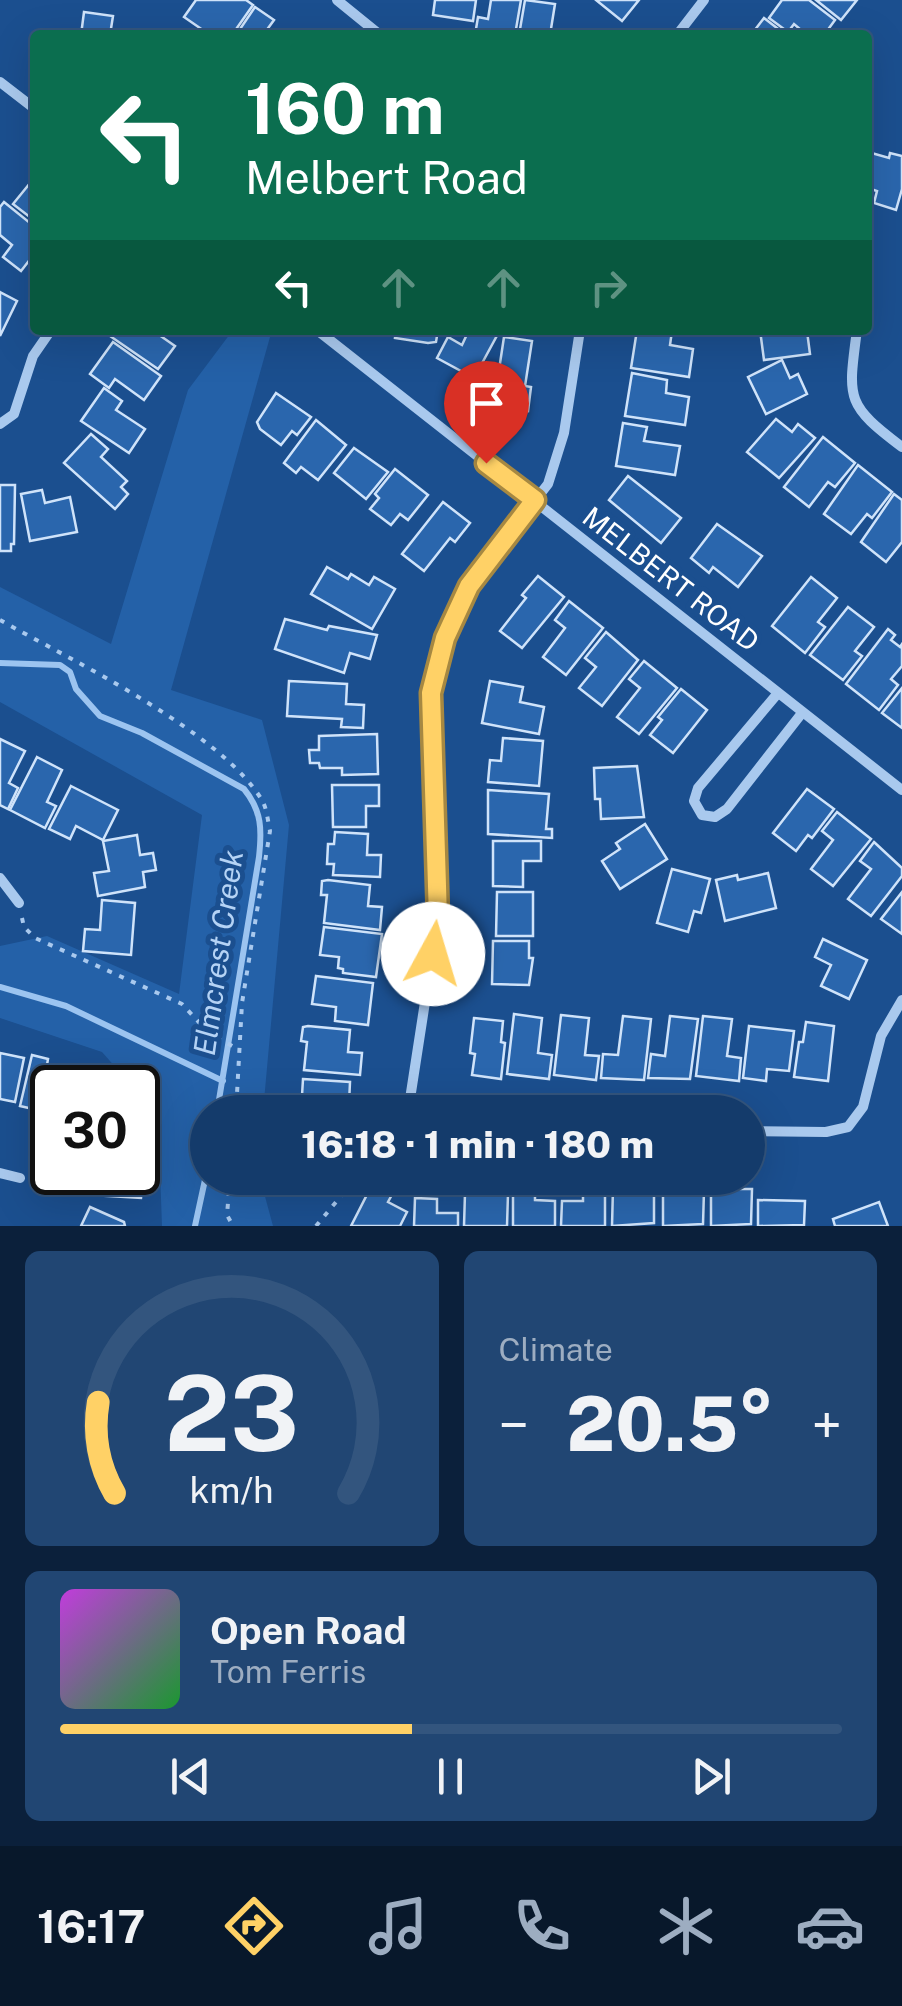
<!DOCTYPE html>
<meta charset="utf-8">
<style>
body{margin:0;font-family:"Public Sans",sans-serif;background:#214673;color:#f1f3f6;height:100vh;display:flex;flex-direction:column;font-size:38px;white-space:nowrap}
*{box-sizing:border-box;margin:0}
p{font-size:32px;color:#9dadc1}
.icon{flex:none;width:55px;height:55px;fill:none;stroke:currentColor;stroke-width:2;stroke-linecap:round;stroke-linejoin:round}
.map{position:relative;height:1226px;overflow:hidden}
.details{display:flex;flex-direction:column;gap:25px;padding:25px;background:#0b203b;flex:1}
.details>*{flex:none}
.banner{position:absolute;left:30px;top:30px;width:842px;height:305px;border-radius:10px;box-shadow:0 10px 40px #0002,0 0 0 2px #33557e;background:#0b6e4f;color:#fff;overflow:hidden}
.speed{position:absolute;left:30px;top:1065px;display:flex;gap:20px;font-size:50px;font-weight:700;text-align:center}
.speed>*{display:grid;place-content:center;width:130px;height:130px;border-radius:50%;background:#143b6b;box-shadow:0 10px 40px #0002,0 0 0 2px #33557e;line-height:1}
.speed .limit{border:5px solid #111;border-radius:15px;background:#fff;color:#111}
.pin{position:absolute;display:grid;place-items:center;width:85px;height:85px;color:#fff;margin:-102px -42px;border-radius:50% 50% 50% 0;rotate:-45deg;box-shadow:0 0 10px #0007}
.pin .icon{rotate:45deg}
.me{position:absolute;width:110px;margin:-55px;rotate:6deg;stroke-linejoin:round;filter:drop-shadow(0 0 8px #0008)}
.turn{display:flex;align-items:center;gap:35px;height:210px;padding:0 50px;font-size:45px}
.turn .icon{width:130px;height:130px;stroke-width:2.5}
.turn b{display:block;font-size:70px;line-height:85px}
.lanes{display:flex;align-items:center;height:95px;padding:0 50px;background:#0003;justify-content:center;gap:50px;direction:ltr}
.lanes .off{opacity:.35}
.big{font-size:75px;font-weight:800;line-height:1.1}
.details .tile{flex:1;display:flex;flex-direction:column;justify-content:center;gap:15px;min-width:0;padding:0 35px;border-radius:15px;background:#214673}
.details .dial{align-items:center;gap:0}
.dial svg{height:260px;overflow:visible;fill:none;stroke:#33557e;stroke-width:7;stroke-linecap:round;text-anchor:middle}
.dial text{fill:#f1f3f6;stroke:none}
.song{display:flex;align-items:center;gap:30px}
.cover{width:120px;height:120px;border-radius:15px;background:linear-gradient(135deg,hsl(290 70% 55%),hsl(130 70% 35%))}
.played{height:10px;border-radius:5px;background:linear-gradient(90deg,#ffd166 45%,#33557e 45%)}
.keys{display:flex;justify-content:space-around;direction:ltr}
.heat{display:flex;justify-content:space-between;align-items:center;font-size:55px;direction:ltr}
.details .tiles{flex:1;display:grid;gap:25px;grid-template-columns:1fr 1fr}
.tile:last-child{grid-column:span 2}
.trip{position:absolute;left:190px;top:1095px;width:575px;height:100px;border-radius:50px;background:#143b6b;box-shadow:0 10px 40px #0002,0 0 0 2px #33557e;font-weight:800;line-height:100px;text-align:center}
.dock{display:flex;height:160px;justify-content:space-around;align-items:center;background:#08182b;color:#9dadc1}
.dock .icon{width:70px;height:70px}
.dock .current{color:#ffd166}
.dock b{font-size:45px;color:#f1f3f6}
.map>svg:first-child{display:block}
.green{fill:#2461a8}
.lines{fill:none;stroke-linecap:round;stroke-linejoin:round}
.stream{stroke:#9cc4f0;stroke-width:6}
.building{fill:#2a66ad;stroke:#cfe3fa;stroke-width:2.5}
.path{stroke:#a9c9ee;stroke-width:4;stroke-dasharray:5 8;stroke-linecap:butt}
.minor{stroke:#a9c9ee;stroke-width:10}
.route-casing{stroke:#a68842;stroke-width:25}
.route{stroke:#ffd166;stroke-width:18}
.labels{text-anchor:middle;stroke-width:10;stroke-linejoin:round;paint-order:stroke}
.street-label{font-size:28px;fill:#fff;stroke:#1b4f8f}
.water-label{font-size:30px;font-style:italic;fill:#b5d3f5;stroke:#1b4f8f}
</style>
<div class="map">
<svg width="902" height="1226" viewBox="0 0 902 1226">
<rect width="100%" height="100%" fill="#1b4f8f"/>
<!-- green -->
<polygon class="green" points="233,330 260,330 270,337 171,690 262,720 289,825 263,1112 208,1112 208,1178 260,1178 273,1226 162,1226 158,1117 138,1093 138,1088 133,1087 102,1052 0,1018 0,946 47,936 179,994 202,815 0,702 0,587 111,644 188,390"/>
<g class="lines">
<!-- stream -->
<g class="stream">
<path d="M0,663L60,665L70,672L76,689L100,716L142,733L244,789C262,811 262,830 259,857L217,1112"/>
<polyline points="0,987 66,1006 223,1081"/>
<polyline points="195,1226 208,1166"/>
</g>
</g>
<!-- building -->
<g class="building">
<polygon points="196,0 246,0 253,5 232,35 210,35 184,17"/>
<polygon points="435,0 476,0 473,21 433,15"/>
<polygon points="491,0 521,0 515,35 475,35 478,17 488,19"/>
<polygon points="525,0 555,4 550,35 519,35"/>
<polygon points="596,0 639,0 622,21"/>
<polygon points="782,0 809,0 835,20 824,35 807,35 794,24 788,32 769,18"/>
<polygon points="816,0 857,0 841,20"/>
<polygon points="255,7 274,20 266,31 272,35 236,35"/>
<polygon points="84,12 113,16 110,35 81,35"/>
<polygon points="764,18 786,35 751,35"/>
<polygon points="868,152 889,158 890,153 902,156 902,189 896,210 874,203 877,191 868,188"/>
<polygon points="35,177 35,221 13,204"/>
<polygon points="4,202 35,227 35,253 21,271 3,257 12,245 0,235 0,207"/>
<polygon points="0,292 17,301 0,336"/>
<polygon points="114,330 152,330 175,346 158,369 110,336"/>
<polygon points="396,330 438,330 436,342 428,343 395,338"/>
<polygon points="469,330 500,330 474,378 437,358 448,337 462,345"/>
<polygon points="637,330 672,331 670,345 693,349 689,377 631,368"/>
<polygon points="760,330 807,331 810,354 764,360"/>
<polygon points="504,337 532,341 525,386 531,387 528,411 494,406 495,402 487,401 490,382 497,383"/>
<polygon points="113,342 161,376 144,400 115,379 109,388 90,374"/>
<polygon points="782,360 790,378 798,374 807,394 766,414 748,377"/>
<polygon points="632,373 667,380 666,393 689,397 685,425 625,416"/>
<polygon points="104,388 122,401 116,410 145,429 129,453 81,421"/>
<polygon points="276,393 311,417 297,435 292,431 281,445 260,429 257,422"/>
<polygon points="776,419 792,432 798,424 815,438 779,478 747,452"/>
<polygon points="316,420 346,445 318,480 301,467 296,473 284,463"/>
<polygon points="623,423 647,427 644,441 680,446 675,475 616,466"/>
<polygon points="91,434 108,449 101,457 127,481 121,487 128,494 115,509 64,463"/>
<polygon points="823,437 855,463 835,487 828,482 809,507 784,487"/>
<polygon points="354,448 388,472 366,499 334,473"/>
<polygon points="858,465 892,492 872,518 867,514 851,534 824,514"/>
<polygon points="395,469 428,495 408,520 400,514 391,525 370,509 379,498 375,494"/>
<polygon points="628,476 681,518 661,543 609,500"/>
<polygon points="0,485 15,485 14,544 11,544 11,551 0,551"/>
<polygon points="42,490 45,503 70,497 77,532 30,541 21,494"/>
<polygon points="894,494 902,500 902,542 886,562 861,542"/>
<polygon points="443,502 470,523 455,542 450,538 424,571 402,554"/>
<polygon points="717,524 762,556 738,587 713,567 709,573 691,558"/>
<polygon points="327,567 348,579 351,574 369,585 374,577 395,589 372,629 311,594"/>
<polygon points="538,576 564,597 522,648 500,631 526,598 522,595"/>
<polygon points="811,577 837,598 818,622 825,627 805,653 772,626"/>
<polygon points="569,601 603,628 566,675 543,657 565,628 555,620"/>
<polygon points="848,607 874,627 855,651 862,656 843,680 810,655"/>
<polygon points="285,619 327,630 329,626 377,635 370,659 350,653 344,673 275,649"/>
<polygon points="888,629 895,635 891,640 900,647 902,644 902,666 891,679 898,685 879,710 846,684"/>
<polygon points="606,632 638,660 602,706 579,688 596,667 585,658"/>
<polygon points="644,661 677,688 639,734 617,717 640,688 629,679"/>
<polygon points="289,681 347,684 346,704 364,705 363,728 341,727 342,719 287,716"/>
<polygon points="490,681 523,687 520,702 544,707 539,734 482,723"/>
<polygon points="902,688 902,728 882,713"/>
<polygon points="681,689 707,710 673,753 650,735 662,720 658,717"/>
<polygon points="377,734 378,774 342,775 342,768 320,768 319,763 310,763 309,750 319,750 319,736"/>
<polygon points="503,738 543,741 539,786 488,782 490,760 501,761"/>
<polygon points="0,739 25,751 9,783 18,788 8,809 0,805"/>
<polygon points="37,757 62,770 47,802 56,806 45,828 10,810"/>
<polygon points="637,766 644,817 601,819 600,799 595,799 594,768"/>
<polygon points="332,785 379,785 379,806 366,806 366,827 333,827"/>
<polygon points="71,786 118,810 103,840 76,826 70,839 49,829"/>
<polygon points="807,789 834,809 812,838 808,835 796,851 773,833"/>
<polygon points="488,790 549,794 546,829 552,829 552,838 488,834"/>
<polygon points="837,812 871,839 833,886 811,869 833,840 822,831"/>
<polygon points="645,824 667,859 620,889 602,861 620,849 616,843"/>
<polygon points="335,832 368,834 367,855 381,855 380,877 333,875 334,864 327,864 328,844 334,844"/>
<polygon points="137,835 140,855 153,853 156,870 143,872 145,887 98,896 94,873 109,871 103,841"/>
<polygon points="493,841 541,841 541,861 523,861 523,887 493,886"/>
<polygon points="874,842 902,868 902,876 871,916 848,899 871,869 860,861"/>
<polygon points="672,869 710,879 701,913 694,911 688,932 657,923"/>
<polygon points="768,873 776,908 725,921 716,880 737,875 738,880"/>
<polygon points="328,880 370,885 368,906 382,907 380,930 324,923 327,895 321,895 322,881"/>
<polygon points="497,892 533,892 533,936 496,936"/>
<polygon points="902,892 902,934 881,919"/>
<polygon points="102,900 135,903 131,955 83,951 85,929 100,930"/>
<polygon points="324,927 382,934 376,977 343,973 343,969 338,968 339,957 320,955"/>
<polygon points="823,939 867,960 849,999 821,986 831,965 815,957"/>
<polygon points="493,941 529,941 529,958 533,958 529,985 492,984"/>
<polygon points="316,976 373,983 368,1025 335,1021 336,1007 312,1004"/>
<polygon points="514,1014 542,1018 538,1053 552,1055 549,1079 507,1074"/>
<polygon points="561,1015 589,1018 585,1055 599,1056 596,1080 554,1075"/>
<polygon points="623,1016 651,1019 644,1080 601,1078 603,1054 618,1055"/>
<polygon points="670,1016 698,1019 690,1079 648,1078 651,1054 665,1056"/>
<polygon points="703,1016 732,1019 727,1056 741,1058 739,1081 696,1076"/>
<polygon points="474,1018 503,1021 501,1042 505,1043 501,1079 472,1075 475,1054 470,1053"/>
<polygon points="806,1022 834,1026 828,1081 794,1077 799,1042 803,1042"/>
<polygon points="308,1026 350,1030 348,1052 362,1053 360,1075 304,1070 307,1042 301,1041 303,1027"/>
<polygon points="749,1026 794,1031 789,1071 767,1069 766,1081 743,1078"/>
<polygon points="0,1053 24,1058 15,1102 0,1099"/>
<polygon points="32,1055 48,1059 47,1065 75,1071 71,1088 52,1088 52,1106 43,1104 42,1111 20,1106"/>
<polygon points="303,1079 350,1082 349,1104 335,1103 334,1112 301,1112"/>
<polygon points="138,1149 146,1150 141,1198 92,1195 94,1172 138,1172"/>
<polygon points="303,1178 341,1178 316,1195"/>
<polygon points="375,1179 395,1189 388,1202 407,1212 400,1226 351,1226"/>
<polygon points="513,1186 535,1186 535,1200 555,1201 555,1226 513,1226"/>
<polygon points="583,1187 605,1187 605,1226 561,1226 562,1201 583,1201"/>
<polygon points="613,1188 654,1189 654,1223 612,1226"/>
<polygon points="711,1189 752,1189 751,1224 711,1226"/>
<polygon points="663,1190 704,1191 703,1224 663,1226"/>
<polygon points="465,1193 508,1194 507,1226 464,1226"/>
<polygon points="415,1198 437,1199 437,1213 458,1213 458,1226 414,1226"/>
<polygon points="758,1200 805,1201 804,1225 758,1226"/>
<polygon points="879,1202 888,1226 835,1226 833,1219"/>
<polygon points="90,1207 124,1222 125,1226 81,1226"/>
</g>
<g class="lines">
<!-- path -->
<g class="path">
<path d="M0,620C71,660 224,733 263,802C267,810 268,822 270,831L242,1003L236,1112"/>
<polyline points="22,918 24,927 35,938 182,1004 208,1032 239,1050"/>
<polyline points="230,1178 227,1215 233,1226"/>
<polyline points="316,1226 356,1178"/>
</g>
<!-- minor -->
<g class="minor">
<polyline points="337,0 380,35"/>
<polyline points="677,35 704,0"/>
<polyline points="0,82 35,109"/>
<polyline points="317,330 902,790"/>
<path d="M857,330C848,399 845,404 902,447"/>
<polyline points="0,424 14,414 33,356 51,330"/>
<polyline points="778,693 698,788 694,801 702,815 715,817 727,809 802,713"/>
<polyline points="0,878 19,903"/>
<polyline points="408,1112 438,918 431,693 445,638 469,585 548,484 564,433 580,330"/>
<polyline points="748,1131 826,1132 848,1127 863,1107 881,1036 902,1000"/>
<polyline points="0,1173 20,1178"/>
</g>
</g>
<g class="lines">
<!-- route casing -->
<g class="route-casing">
<polyline id="route" points="433,954 438,918 431,693 445,638 469,586 535,500 486,463"/>
</g>
<!-- route -->
<use href="#route" class="route"/>
</g>
<g class="labels">
<!-- street labels -->
<g class="street-label">
<text transform="translate(671 579) rotate(38)" y="10">MELBERT ROAD</text>
</g>
<!-- water labels -->
<g class="water-label">
<text transform="translate(219 953) rotate(-82)" y="10">Elmcrest Creek</text>
</g>
</g>
</svg>
<div class="speed"><div class="limit">30</div></div>
<div class="pin" style="left:486px;top:463px;background:#d93025"><svg class="icon" aria-label="arrive" viewBox="0 0 24 24"><path d="M6 21V4h12l-3 4 3 4H6"/></svg></div>
<svg class="me" style="left:433px;top:954px" viewBox="-20 -20 40 40"><circle r="19" fill="#fff"/><path d="M0-13L10 11 0 6-10 11z" fill="#ffd166"/></svg>
<div class="trip">16:18 · 1 min · 180 m</div>
<div class="banner">
<div class="turn"><svg class="icon" aria-label="left" viewBox="0 0 24 24"><path d="M17 20v-9H6M10 6l-5 5 5 5"/></svg><div><b>160 m</b>Melbert Road</div></div>
<div class="lanes"><svg class="icon" aria-label="left" viewBox="0 0 24 24"><path d="M17 20v-9H6M10 6l-5 5 5 5"/></svg><svg class="icon off" aria-label="ahead" viewBox="0 0 24 24"><path d="M12 20V5M6 11l6-6 6 6"/></svg><svg class="icon off" aria-label="ahead" viewBox="0 0 24 24"><path d="M12 20V5M6 11l6-6 6 6"/></svg><svg class="icon off" aria-label="right" viewBox="0 0 24 24"><path d="M7 20v-9h11M14 6l5 5-5 5"/></svg></div>
</div>
</div>
<section class="details">
<div class="tiles">
<div class="tile dial"><svg viewBox="0 0 100 80">
<path d="M14 69A42 42 0 1 1 86 69"/>
<path d="M14 69A42 42 0 0 1 9 41" stroke="#ffd166"/>
<text x="50" y="56" font-size="32" font-weight="700">23</text>
<text x="50" y="72" font-size="11">km/h</text>
</svg></div>
<div class="tile"><p>Climate</p>
<div class="heat"><a>−</a><b class="big">20.5°</b><a>+</a></div>
</div>
<div class="tile">
<div class="song"><i class="cover"></i><div><b>Open Road</b><p>Tom Ferris</p></div></div>
<div class="played"></div>
<div class="keys"><svg class="icon" aria-label="previous" viewBox="0 0 24 24"><path d="M18 5L8 12l10 7zM5 5v14"/></svg><svg class="icon" aria-label="pause" viewBox="0 0 24 24"><path d="M8 5v14M16 5v14"/></svg><svg class="icon" aria-label="next" viewBox="0 0 24 24"><path d="M6 5l10 7-10 7zM19 5v14"/></svg></div>
</div>
</div>
</section>
<nav class="dock">
<b>16:17</b>
<svg class="icon current" aria-label="directions" viewBox="0 0 24 24"><path d="M12 3l9 9-9 9-9-9zM9 14v-3h6M13 9l2 2-2 2"/></svg>
<svg class="icon" aria-label="music" viewBox="0 0 24 24"><path d="M9 18V5l10-2v13"/><circle cx="6" cy="18" r="3"/><circle cx="16" cy="16" r="3"/></svg>
<svg class="icon" aria-label="phone" viewBox="0 0 24 24"><path d="M5 4h4l2 5-3 2q2 4 5 5l2-3 5 2v4C11 20 4 13 5 4z"/></svg>
<svg class="icon" aria-label="climate" viewBox="0 0 24 24"><path d="M12 3v18M4 7l16 10M4 17L20 7"/></svg>
<svg class="icon" aria-label="car" viewBox="0 0 24 24"><path d="M5 17H2v-5l4-1 3-4h7l3 4 3 1v5h-3M9 17h6M6 11h13"/><circle cx="7" cy="17" r="2"/><circle cx="17" cy="17" r="2"/></svg>
</nav>
